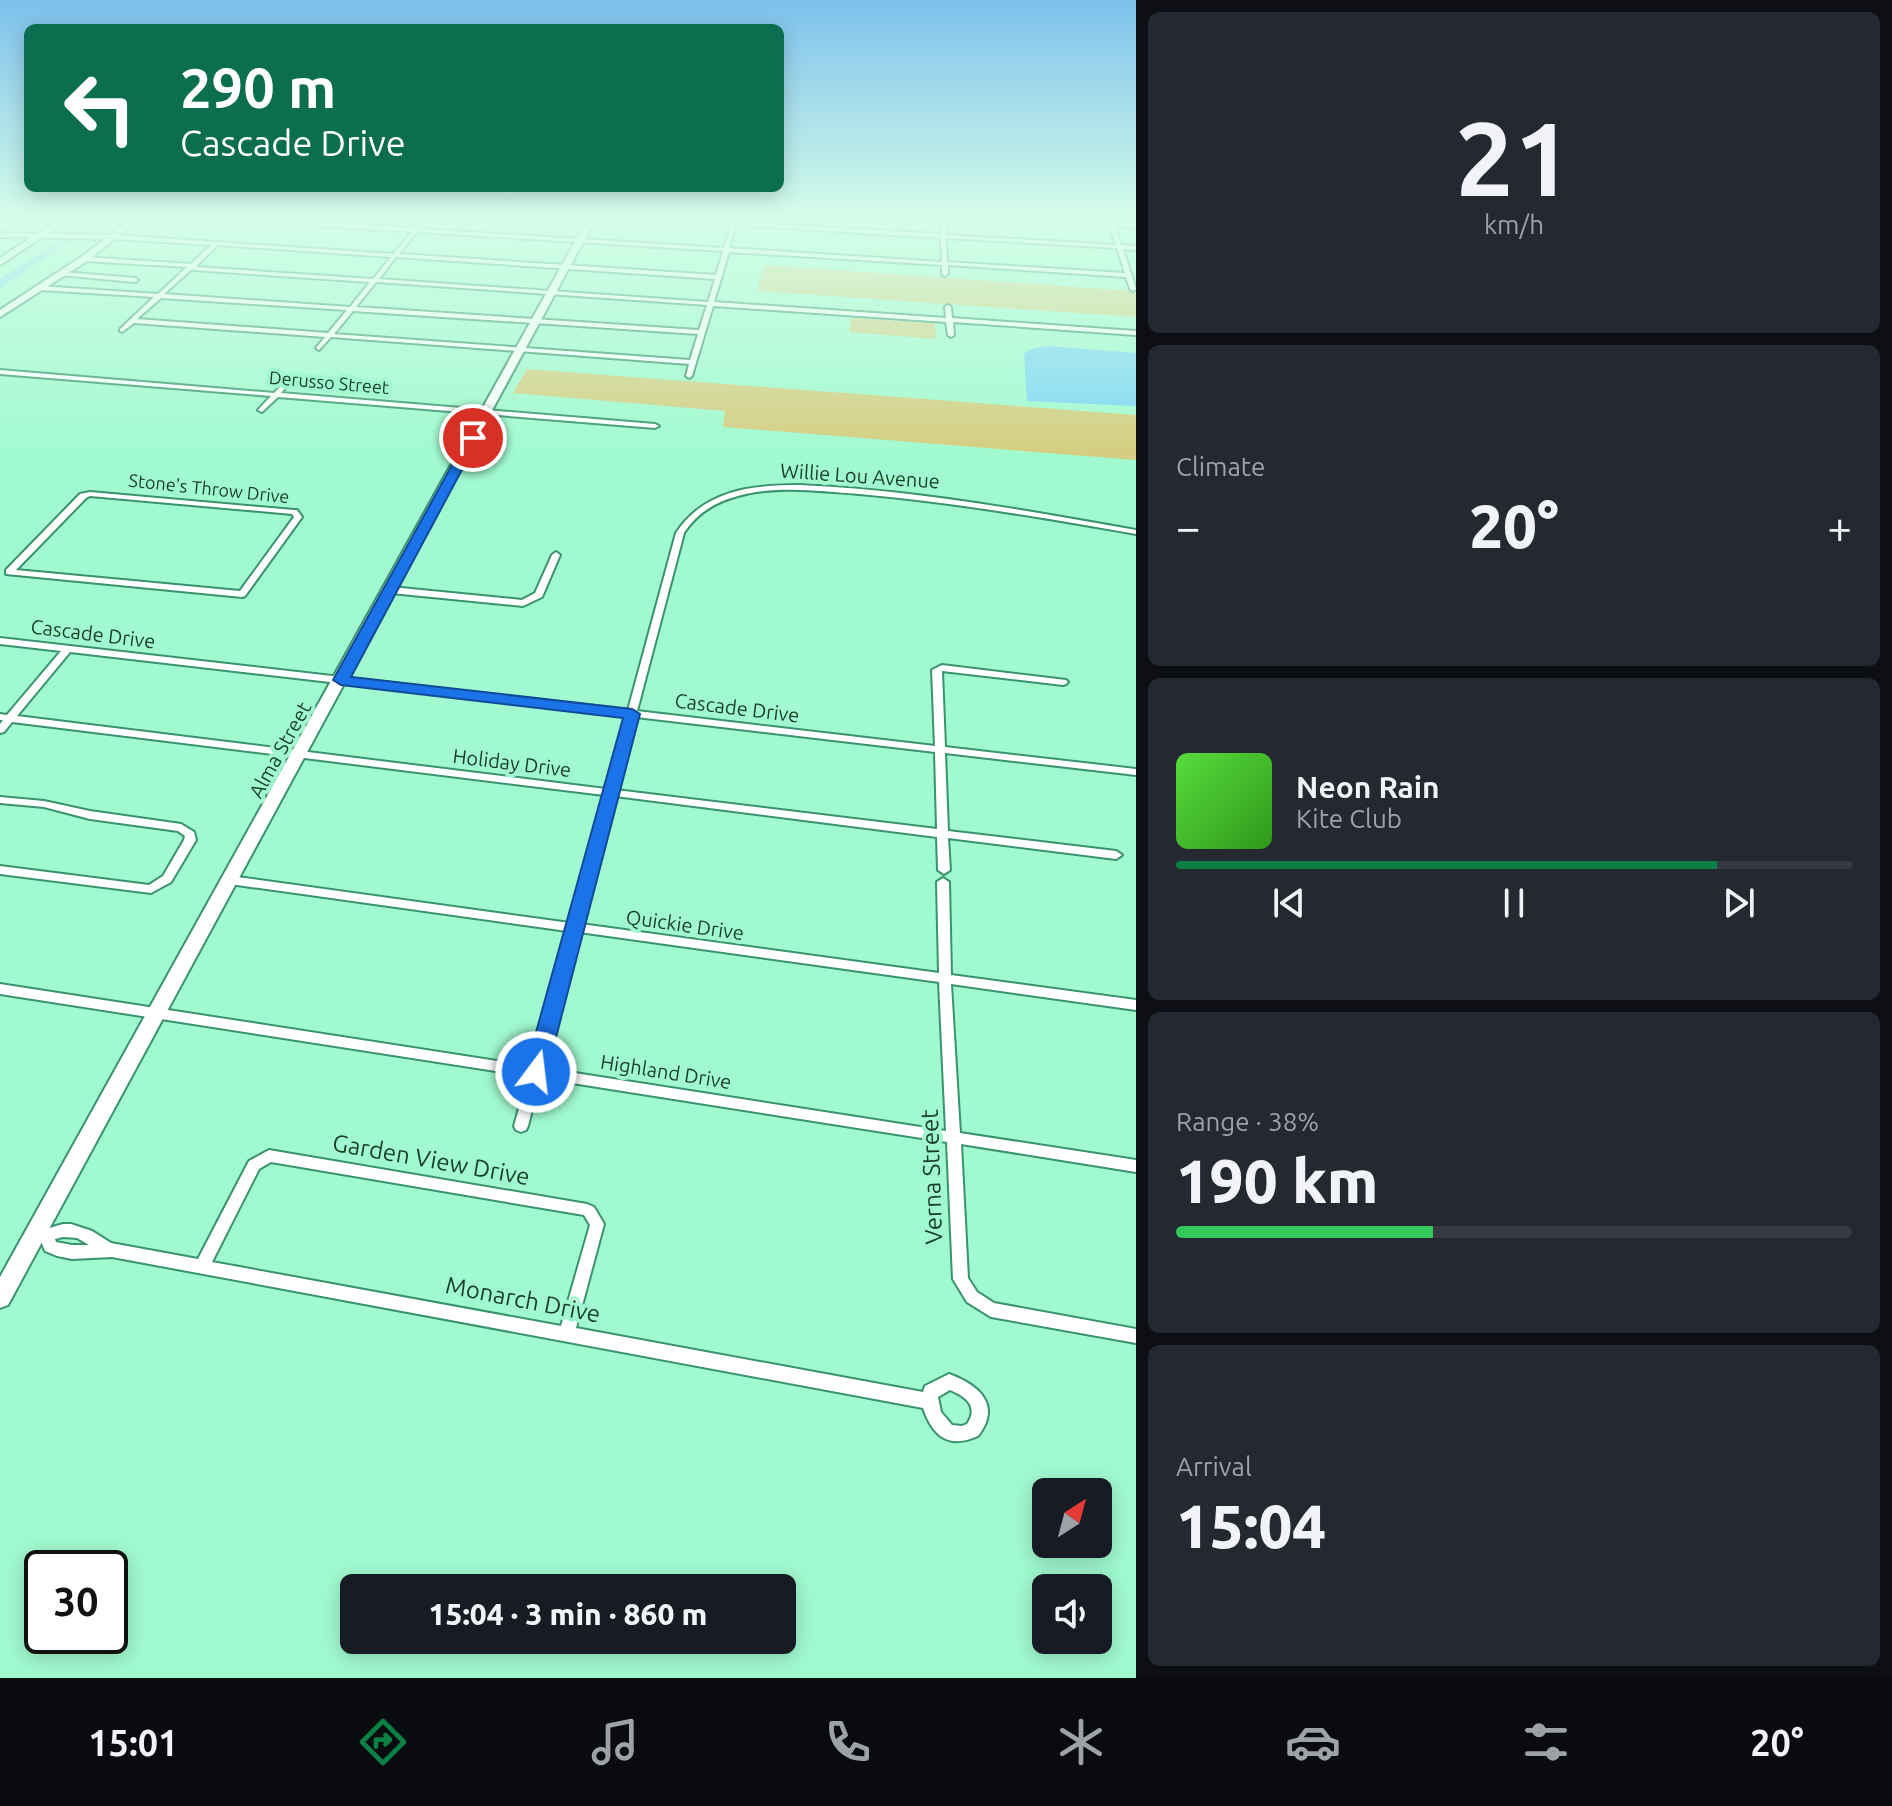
<!DOCTYPE html>
<meta charset="utf-8">
<style>
body{margin:0;font-family:Ubuntu,sans-serif;background:#242831;color:#f1f3f6;height:100vh;display:flex;flex-direction:column;font-size:30px;white-space:nowrap}
*{box-sizing:border-box;margin:0}
p{font-size:26px;color:#9ea1a6}
.icon{flex:none;width:44px;height:44px;fill:none;stroke:currentColor;stroke-width:2;stroke-linecap:round;stroke-linejoin:round}
.map{position:relative;flex:1;overflow:hidden}
.side{display:flex;flex-direction:column;gap:12px;padding:12px;background:#0d0f14;width:756px}
.side>*{flex:none}
.top-card{position:absolute;left:24px;top:24px;width:760px;height:168px;border-radius:12px;box-shadow:0 4px 20px #0003;background:#0b6e4f;color:#fff;overflow:hidden}
.needle{width:52px;rotate:36deg}
.fabs{position:absolute;left:1032px;top:1478px;display:grid;gap:16px}
.fabs a{display:grid;place-items:center;width:80px;height:80px;border-radius:12px;background:#171b24;box-shadow:0 4px 20px #0003;font-size:40px}
.speed{position:absolute;left:24px;top:1550px;display:flex;gap:16px;font-size:40px;font-weight:700;text-align:center}
.speed>*{display:grid;place-content:center;width:104px;height:104px;border-radius:50%;background:#171b24;box-shadow:0 4px 20px #0003;line-height:1}
.speed .limit{border:4px solid #111;border-radius:12px;background:#fff;color:#111}
.pin{position:absolute;display:grid;place-items:center;width:68px;height:68px;color:#fff;margin:-34px;border:4px solid #fff;border-radius:50%;box-shadow:0 2px 8px #0007}
.me{position:absolute;width:88px;margin:-44px;rotate:15deg;stroke-linejoin:round;filter:drop-shadow(0 0 6px #0008)}
.turn{display:flex;align-items:center;gap:28px;height:168px;padding:0 24px;font-size:36px}
.turn .icon{width:104px;height:104px;stroke-width:2.5}
.turn b{display:block;font-size:56px;line-height:68px}
.big{font-size:60px;font-weight:800;line-height:1.1}
.side .card{flex:1;display:flex;flex-direction:column;justify-content:center;gap:12px;min-width:0;padding:0 28px;border-radius:12px;background:#242831}
.side .dial{align-items:center;gap:0}
.dial b{font-size:104px;line-height:1}
.song{display:flex;align-items:center;gap:24px}
.cover{width:96px;height:96px;border-radius:12px;background:linear-gradient(135deg,hsl(110 70% 55%),hsl(110 70% 35%))}
.played{height:8px;border-radius:4px;background:linear-gradient(90deg,#0b8043 80%,#363941 80%)}
.keys{display:flex;justify-content:space-around;direction:ltr}
.heat{display:flex;justify-content:space-between;align-items:center;font-size:44px;direction:ltr}
.charge{height:12px;border-radius:6px;background:linear-gradient(90deg,#34c759 38%,#363941 0)}
.trip{position:absolute;left:340px;top:1574px;width:456px;height:80px;border-radius:12px;background:#171b24;box-shadow:0 4px 20px #0003;font-weight:800;line-height:80px;text-align:center}
.tabs{display:flex;height:128px;justify-content:space-around;align-items:center;background:#090b0e;color:#9ea1a6}
.tabs .icon{width:56px;height:56px}
.tabs .selected{color:#0b8043}
.tabs b{font-size:36px;color:#f1f3f6}
main{display:flex;flex:1;min-height:0}
.map>svg:first-child{display:block}
.green{fill:#d5cd80}
.water{fill:#7ed5f3}
.lines{fill:none;stroke-linecap:round;stroke-linejoin:round}
.street-casing{stroke:#39936d;stroke-width:4}
.secondary-casing{stroke:#39936d;stroke-width:4}
.primary-casing{stroke:#39936d;stroke-width:4}
.street{fill:#fff;fill-rule:evenodd}
.secondary{fill:#fff;fill-rule:evenodd}
.primary{fill:#fff;fill-rule:evenodd}
.route{fill:#1a73e8;stroke:#114b97;stroke-width:2}
.labels{text-anchor:middle;stroke-width:8;stroke-linejoin:round;paint-order:stroke}
.far-street-label{font-size:18px;fill:#193e2e;stroke:#a1facf}
.street-label{font-size:20px;fill:#193e2e;stroke:#a1facf}
.near-street-label{font-size:24px;fill:#193e2e;stroke:#a1facf}
</style>
<main>
<div class="map">
<svg width="1136" height="1678" viewBox="0 0 1136 1678">
<rect width="100%" height="100%" fill="#a1facf"/>
<!-- green -->
<g class="green">
<polygon points="764,265 1136,291 1136,317 757,291"/>
<polygon points="851,318 935,323 936,339 849,332"/>
<polygon points="527,369 1136,415 1136,460 723,427 725,411 513,393"/>
</g>
<!-- water -->
<g class="water">
<polygon points="92,220 102,220 0,288 0,279"/>
<polygon points="1048,346 1136,353 1136,406 1027,401 1024,354 1030,349"/>
</g>
<g class="lines">
<!-- street casing -->
<g class="street-casing">
<g id="street">
<path d="M250,220H276L414,228L421,220H427L420,229L724,248L731,225L677,220L732,222V220H738L737,222L941,234L940,220H946V235L1116,245L1110,226L1030,222L1027,220L1136,224V228L1115,226L1121,245L1136,246V250L1123,249L1136,289L1133,291L1130,289L1126,277L948,265V274L945,276L942,274V265L729,252L714,302L946,318L945,307L948,305L951,307L952,318L1136,331V335L953,322L954,335L951,337L948,335L946,322L713,306L692,376L689,378L686,376L689,364L331,337L319,350L316,348L325,337L134,323L122,332L120,331V329L154,297L40,290L37,288L40,286L158,294L187,267L84,261L81,259L84,257L191,264L211,245L115,239L0,237V233L115,235L393,254L412,232L253,222ZM736,225L941,238L942,262L729,248ZM417,232L723,251L716,275L399,254ZM946,238L1117,248L1125,273L947,262ZM218,245L391,257L373,279L197,267V265ZM396,257L715,279L708,302L379,279ZM192,269L193,270L370,282L350,307L164,294ZM376,282L707,305L699,330L356,307ZM161,298L347,310L328,333L137,319ZM353,311L698,334L690,360L334,334Z"/>
<polygon points="62,272 135,278 138,280 135,282 60,275 60,273"/>
<polygon points="0,370 274,393 291,376 294,378 281,393 655,424 659,426 655,428 278,397 262,412 258,410 271,396 0,374"/>
<path d="M800,485C913,490 1025,510 1136,530V534C1044,518 952,502 859,494C819,491 777,485 738,496C715,502 697,513 684,533L637,711L935,746L932,670L942,665L1066,680L1068,682L1066,684L1063,685L942,671L945,747L1136,769V775L945,753L948,831L1116,851L1122,855L1116,859L948,838L950,870L944,874L938,870L937,837L615,796L581,924L939,973L937,882L943,878L949,882L951,975L1136,1000V1010L951,984L960,1133L1136,1160V1172L961,1144L968,1278L977,1292L994,1303L1136,1329V1343L991,1317L967,1302L953,1279L947,1142L540,1078L528,1126L526,1130L521,1132L516,1130L514,1126L528,1076L0,994V984L530,1066L567,931L230,884L224,880L230,876L570,923L604,795L12,722L4,732L0,733V724L3,720H0V714L7,715L61,651L0,644V638L628,710L676,533C704,490 752,485 800,485ZM70,652L626,716L606,789L17,716ZM636,717L935,752L937,829L616,790ZM579,932L939,982L946,1131L543,1068Z"/>
<path d="M90,492L294,510H297L302,517L245,596L242,597L6,574V570L80,494ZM90,496L292,514L294,517L240,591L16,570L86,498Z"/>
<polygon points="556,552 560,555 542,597 523,606 391,593 387,590 391,587 522,600 535,593 552,555"/>
<polygon points="0,797 44,801 90,811 181,824 194,832 196,840 171,882 151,893 0,874 0,866 149,885 163,876 184,840 185,836 178,831 90,819 44,807 0,803"/>
<path d="M269,1150L587,1204L594,1207L604,1224L576,1328L923,1392L925,1386L949,1374C979,1385 1002,1405 978,1436C949,1449 933,1437 923,1408L112,1257L72,1259L57,1256L45,1251L41,1241L31,1239L29,1234L31,1229L36,1227L46,1229L63,1224H71L92,1231L111,1243L198,1259L249,1161ZM271,1162L584,1215L590,1225L561,1326L212,1262L259,1169ZM63,1237L77,1238L89,1245H72L56,1242L55,1239ZM950,1390C966,1397 979,1406 967,1424L962,1426L952,1425L941,1412L938,1397Z"/>
</g>
</g>
<!-- secondary casing -->
<g class="secondary-casing">
<polygon id="secondary" points="587,220 595,220 8,1305 0,1308 0,1277"/>
</g>
<!-- primary casing -->
<g class="primary-casing">
<g id="primary">
<polygon points="58,220 68,220 0,265 0,258"/>
<polygon points="130,220 139,220 87,261 0,317 0,310 81,257"/>
</g>
</g>
<!-- street -->
<use href="#street" class="street"/>
<!-- secondary -->
<use href="#secondary" class="secondary"/>
<!-- primary -->
<use href="#primary" class="primary"/>
</g>
<!-- sky -->
<linearGradient id="sky" x2="0" y2="1"><stop stop-color="#7dc1ec"/><stop offset="0.48" stop-color="#d5fde9"/><stop offset="1" stop-color="#d5fde9" stop-opacity="0"/></linearGradient>
<rect width="1136" height="455" fill="url(#sky)"/>
<!-- route -->
<polygon class="route" points="473,434 479,438 351,677 632,709 640,714 547,1072 544,1078 536,1081 529,1078 525,1072 623,718 341,685 333,680 467,438"/>
<g class="labels">
<!-- far-street labels -->
<g class="far-street-label">
<text transform="translate(329 383) rotate(5)" y="6">Derusso Street</text>
<text transform="translate(209 489) rotate(6)" y="6">Stone's Throw Drive</text>
</g>
<!-- street labels -->
<g class="street-label">
<text transform="translate(860 476) rotate(4)" y="7">Willie Lou Avenue</text>
<text transform="translate(93 634) rotate(7)" y="7">Cascade Drive</text>
<text transform="translate(737 708) rotate(7)" y="7">Cascade Drive</text>
<text transform="translate(280 750) rotate(-61)" y="7">Alma Street</text>
<text transform="translate(512 763) rotate(7)" y="7">Holiday Drive</text>
<text transform="translate(685 925) rotate(8)" y="7">Quickie Drive</text>
<text transform="translate(666 1072) rotate(9)" y="7">Highland Drive</text>
</g>
<!-- near-street labels -->
<g class="near-street-label">
<text transform="translate(431 1160) rotate(10)" y="8">Garden View Drive</text>
<text transform="translate(932 1177) rotate(-92)" y="8">Verna Street</text>
<text transform="translate(523 1300) rotate(11)" y="8">Monarch Drive</text>
</g>
</g>
</svg>
<div class="fabs">
<a><svg class="needle" viewBox="-14 -14 28 28"><path d="M0-13l5 13h-10z" fill="#e53935"/><path d="M0 13l5-13h-10z" fill="#9ea1a6"/></svg></a>
<a><svg class="icon" aria-label="sound" viewBox="0 0 24 24"><path d="M4 9h4l5-4v14l-5-4H4zM17 9q2 3 0 6"/></svg></a>
</div>
<div class="speed"><div class="limit">30</div></div>
<div class="pin" style="left:473px;top:438px;background:#d93025"><svg class="icon" aria-label="arrive" viewBox="0 0 24 24"><path d="M6 21V4h12l-3 4 3 4H6"/></svg></div>
<svg class="me" style="left:536px;top:1072px" viewBox="-20 -20 40 40"><circle r="17" fill="#1a73e8" stroke="#fff" stroke-width="3"/><path d="M0-11L8 9 0 5-8 9z" fill="#fff"/></svg>
<div class="trip">15:04 · 3 min · 860 m</div>
<div class="top-card">
<div class="turn"><svg class="icon" aria-label="left" viewBox="0 0 24 24"><path d="M17 20v-9H6M10 6l-5 5 5 5"/></svg><div><b>290 m</b>Cascade Drive</div></div>
</div>
</div>
<section class="side">
<div class="card dial"><b>21</b><p>km/h</p></div>
<div class="card"><p>Climate</p>
<div class="heat"><a>−</a><b class="big">20°</b><a>+</a></div>
</div>
<div class="card">
<div class="song"><i class="cover"></i><div><b>Neon Rain</b><p>Kite Club</p></div></div>
<div class="played"></div>
<div class="keys"><svg class="icon" aria-label="previous" viewBox="0 0 24 24"><path d="M18 5L8 12l10 7zM5 5v14"/></svg><svg class="icon" aria-label="pause" viewBox="0 0 24 24"><path d="M8 5v14M16 5v14"/></svg><svg class="icon" aria-label="next" viewBox="0 0 24 24"><path d="M6 5l10 7-10 7zM19 5v14"/></svg></div>
</div>
<div class="card"><p>Range · 38%</p><b class="big">190 km</b><div class="charge"></div></div>
<div class="card"><p>Arrival</p><b class="big">15:04</b></div>
</section>
</main>
<nav class="tabs">
<b>15:01</b>
<svg class="icon selected" aria-label="directions" viewBox="0 0 24 24"><path d="M12 3l9 9-9 9-9-9zM9 14v-3h6M13 9l2 2-2 2"/></svg>
<svg class="icon" aria-label="music" viewBox="0 0 24 24"><path d="M9 18V5l10-2v13"/><circle cx="6" cy="18" r="3"/><circle cx="16" cy="16" r="3"/></svg>
<svg class="icon" aria-label="phone" viewBox="0 0 24 24"><path d="M5 4h4l2 5-3 2q2 4 5 5l2-3 5 2v4C11 20 4 13 5 4z"/></svg>
<svg class="icon" aria-label="climate" viewBox="0 0 24 24"><path d="M12 3v18M4 7l16 10M4 17L20 7"/></svg>
<svg class="icon" aria-label="car" viewBox="0 0 24 24"><path d="M5 17H2v-5l4-1 3-4h7l3 4 3 1v5h-3M9 17h6M6 11h13"/><circle cx="7" cy="17" r="2"/><circle cx="17" cy="17" r="2"/></svg>
<svg class="icon" aria-label="filters" viewBox="0 0 24 24"><path d="M4 7h16M4 17h16"/><circle cx="9" cy="7" r="2"/><circle cx="15" cy="17" r="2"/></svg>
<b>20°</b>
</nav>
